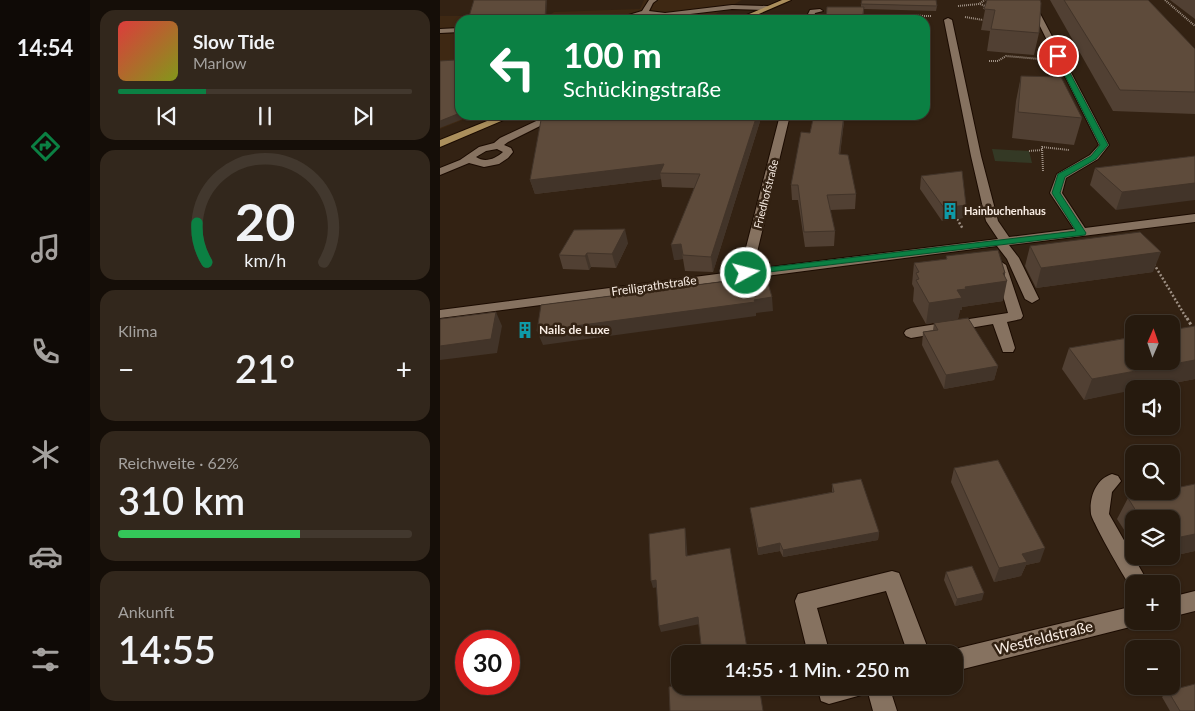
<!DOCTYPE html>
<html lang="de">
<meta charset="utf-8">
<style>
body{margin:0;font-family:Lato,sans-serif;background:#32271c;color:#f1f3f6;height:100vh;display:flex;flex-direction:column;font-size:19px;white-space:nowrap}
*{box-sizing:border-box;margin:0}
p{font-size:16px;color:#a4a19e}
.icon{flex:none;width:28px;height:28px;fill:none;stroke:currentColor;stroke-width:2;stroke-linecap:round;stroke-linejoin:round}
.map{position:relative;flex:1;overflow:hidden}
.side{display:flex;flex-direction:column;gap:10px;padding:10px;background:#150e08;width:350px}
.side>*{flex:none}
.hud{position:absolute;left:15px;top:15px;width:475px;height:105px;border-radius:15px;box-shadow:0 1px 4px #0004,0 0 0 1px #42382e;background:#0b8043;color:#fff;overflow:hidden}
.needle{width:32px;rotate:2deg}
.controls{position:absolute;left:685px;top:315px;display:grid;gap:10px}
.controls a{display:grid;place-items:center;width:55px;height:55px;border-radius:10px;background:#261a0e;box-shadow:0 1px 4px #0004,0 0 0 1px #42382e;font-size:25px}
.speed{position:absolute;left:15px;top:630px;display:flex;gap:10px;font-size:25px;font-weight:700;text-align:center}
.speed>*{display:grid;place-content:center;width:65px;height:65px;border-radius:50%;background:#261a0e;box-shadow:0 1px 4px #0004,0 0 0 1px #42382e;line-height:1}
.speed .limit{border:8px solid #d22;background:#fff;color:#111}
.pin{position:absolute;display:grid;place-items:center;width:42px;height:42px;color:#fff;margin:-21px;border:2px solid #fff;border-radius:50%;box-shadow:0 1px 5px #0007}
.me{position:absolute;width:55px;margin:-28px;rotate:83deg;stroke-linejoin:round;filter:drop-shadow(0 0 4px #0008)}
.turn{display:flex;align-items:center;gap:18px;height:105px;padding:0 25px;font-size:22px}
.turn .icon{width:65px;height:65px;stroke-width:2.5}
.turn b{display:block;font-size:35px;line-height:42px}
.big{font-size:38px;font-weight:600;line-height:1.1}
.side .widget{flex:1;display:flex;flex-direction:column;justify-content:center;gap:8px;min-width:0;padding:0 18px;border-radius:15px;background:#32271c}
.side .dial{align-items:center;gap:0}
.dial svg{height:130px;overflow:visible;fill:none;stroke:#42382e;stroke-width:7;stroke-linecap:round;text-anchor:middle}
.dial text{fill:#f1f3f6;stroke:none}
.song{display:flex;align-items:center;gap:15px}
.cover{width:60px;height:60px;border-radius:8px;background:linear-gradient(135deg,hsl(0 70% 55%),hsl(70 70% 35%))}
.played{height:5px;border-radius:2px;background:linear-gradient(90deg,#0b8043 30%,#42382e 30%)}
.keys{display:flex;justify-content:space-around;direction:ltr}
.heat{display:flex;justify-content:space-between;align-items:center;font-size:28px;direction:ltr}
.charge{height:8px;border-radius:4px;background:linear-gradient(90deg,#34c759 62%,#42382e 0)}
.trip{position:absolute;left:231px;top:645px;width:292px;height:50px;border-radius:15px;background:#261a0e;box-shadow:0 1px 4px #0004,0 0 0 1px #42382e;font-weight:600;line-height:50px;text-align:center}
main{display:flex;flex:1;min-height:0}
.tabs{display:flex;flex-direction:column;width:90px;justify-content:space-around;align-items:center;background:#0f0a06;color:#a4a19e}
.tabs .icon{width:35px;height:35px}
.tabs .current{color:#0b8043}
.tabs b{font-size:22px;color:#f1f3f6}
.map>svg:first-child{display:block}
.built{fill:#3e2813}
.green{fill:#343925}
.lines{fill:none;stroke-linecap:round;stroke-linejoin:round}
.minor-casing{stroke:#1b0b01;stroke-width:2}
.major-casing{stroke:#1b0b01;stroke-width:2}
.path-far2{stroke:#9e9084;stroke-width:2;stroke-dasharray:1 1;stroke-linecap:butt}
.path-far1{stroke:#9e9084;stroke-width:2.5;stroke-dasharray:2 2;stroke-linecap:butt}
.path{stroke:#9e9084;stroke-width:3;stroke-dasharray:2.5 2.5;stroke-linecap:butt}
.minor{fill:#867260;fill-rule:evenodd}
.major{fill:#ab8f5c;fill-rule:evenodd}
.wall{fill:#514033}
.shaded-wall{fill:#423429}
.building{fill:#5e4b3b;stroke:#423429}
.route{fill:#0b8043;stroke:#07532c}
.labels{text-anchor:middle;stroke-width:5;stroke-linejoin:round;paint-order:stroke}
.far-street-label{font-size:11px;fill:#f9ede4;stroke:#332213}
.far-poi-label{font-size:11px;font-weight:bold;fill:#f9ede4;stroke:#332213;text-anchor:start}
.street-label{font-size:12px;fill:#f9ede4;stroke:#332213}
.poi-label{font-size:12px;font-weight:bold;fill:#f9ede4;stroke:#332213;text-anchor:start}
.near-street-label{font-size:15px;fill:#f9ede4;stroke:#332213}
</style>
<main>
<nav class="tabs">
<b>14:54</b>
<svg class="icon current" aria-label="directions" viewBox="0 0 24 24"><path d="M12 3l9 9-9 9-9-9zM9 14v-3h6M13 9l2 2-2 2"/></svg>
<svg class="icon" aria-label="music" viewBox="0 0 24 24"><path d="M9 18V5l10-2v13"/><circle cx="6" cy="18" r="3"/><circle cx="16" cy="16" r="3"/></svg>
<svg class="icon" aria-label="phone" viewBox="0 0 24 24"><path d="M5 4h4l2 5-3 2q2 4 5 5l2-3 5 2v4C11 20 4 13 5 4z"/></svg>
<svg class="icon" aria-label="climate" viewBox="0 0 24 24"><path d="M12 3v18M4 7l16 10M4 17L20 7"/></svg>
<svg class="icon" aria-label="car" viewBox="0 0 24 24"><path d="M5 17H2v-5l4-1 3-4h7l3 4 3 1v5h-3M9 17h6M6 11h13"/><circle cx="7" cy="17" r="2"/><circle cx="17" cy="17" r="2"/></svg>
<svg class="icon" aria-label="filters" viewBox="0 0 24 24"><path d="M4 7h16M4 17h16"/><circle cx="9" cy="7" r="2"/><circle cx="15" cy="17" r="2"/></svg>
</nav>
<section class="side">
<div class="widget">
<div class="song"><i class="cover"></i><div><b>Slow Tide</b><p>Marlow</p></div></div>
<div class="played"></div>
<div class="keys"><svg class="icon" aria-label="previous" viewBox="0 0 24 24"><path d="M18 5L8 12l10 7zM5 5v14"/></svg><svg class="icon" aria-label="pause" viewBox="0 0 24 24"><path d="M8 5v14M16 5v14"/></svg><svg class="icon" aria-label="next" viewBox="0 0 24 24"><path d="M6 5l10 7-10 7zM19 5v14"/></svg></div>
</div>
<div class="widget dial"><svg viewBox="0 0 100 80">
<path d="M14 69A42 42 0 1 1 86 69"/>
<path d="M14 69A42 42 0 0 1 8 45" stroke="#0b8043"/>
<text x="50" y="56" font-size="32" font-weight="700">20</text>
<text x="50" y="72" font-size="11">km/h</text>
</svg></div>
<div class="widget"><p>Klima</p>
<div class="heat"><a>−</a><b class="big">21°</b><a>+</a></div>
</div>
<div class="widget"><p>Reichweite · 62%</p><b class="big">310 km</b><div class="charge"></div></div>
<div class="widget"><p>Ankunft</p><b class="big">14:55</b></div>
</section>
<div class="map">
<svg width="755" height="711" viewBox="0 0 755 711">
<rect width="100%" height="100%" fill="#332213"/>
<!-- built -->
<polygon class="built" points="204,0 302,0 264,20 20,20 20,115 35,115 0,129 0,16 108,16 114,12 200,9"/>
<!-- green -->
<polygon class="green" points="552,149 589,151 592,163 555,161"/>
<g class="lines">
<!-- minor casing -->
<g class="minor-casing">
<g id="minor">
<polygon points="209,0 217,0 213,3 209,11 225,13 292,5 327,6 330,8 327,10 292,9 225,17 205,14 184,20 172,20 202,11"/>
<polygon points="587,0 593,0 669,145 658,159 626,178 622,193 645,228 755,214 755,222 569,245 579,258 599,299 592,303 585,299 567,259 557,246 0,318 0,310 300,271 340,115 350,115 313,269 558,239 546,221 531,156 504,20 508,18 512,20 541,156 558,221 569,237 634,229 610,193 617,174 650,155 659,145"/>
<polygon points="380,9 383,11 375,13 373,20 365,20 370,10"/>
<polygon points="20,28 20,32 0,33 0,29"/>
<path d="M109,115H122L68,142L64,145L71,148L73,152L68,158L59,164L44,167L29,163L0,175V168L20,160L39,147L54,143L60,138ZM57,149L63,152C55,159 45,163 36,157L46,151Z"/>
<polygon points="560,261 566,265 583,316 581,319 567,322 575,348 573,352 563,352 553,324 471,338 466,336 464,333 466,330 471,328 568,313 554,265"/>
<path d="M672,474L678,476L681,481L672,492L669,514L709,584H694V591C689,587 652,521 651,514C649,497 656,479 672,474Z"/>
<polygon points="452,571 459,573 490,654 468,654 446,591 377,608 390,654 368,654 355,601 358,594"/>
<polygon points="755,591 755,611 731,617 731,597"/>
<polygon points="694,606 694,621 702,621 694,626 515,671 515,654 507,654 515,649"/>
<polygon points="377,686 449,686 457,711 433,711 427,689 425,694 389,704 381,701"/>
</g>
</g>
<!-- major casing -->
<g class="major-casing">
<g id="major">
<polygon points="342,0 351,0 305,20 295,20"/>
<polygon points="62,115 75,115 0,147 0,140"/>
</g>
</g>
<!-- path-far2 -->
<g class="path-far2">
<polyline points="725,0 755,26"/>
<polyline points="540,4 545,6 544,9"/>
<polyline points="518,6 539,4 545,0"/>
<polyline points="420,15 491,16"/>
<polyline points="525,17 543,20"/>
<polyline points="549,61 558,61 566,56 600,59"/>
<polyline points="589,151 602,150"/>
<polyline points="603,171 602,147 629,150"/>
</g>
<!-- path-far1 -->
<g class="path-far1">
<polyline points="517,219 523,229"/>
<polyline points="714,264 747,319"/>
</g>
<!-- path -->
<polyline class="path" points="747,318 755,332"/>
<!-- minor -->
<use href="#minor" class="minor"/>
<!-- major -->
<use href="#major" class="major"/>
</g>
<!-- wall -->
<g class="wall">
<polygon points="547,0 599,33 594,55 547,51 550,31 541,30"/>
<polygon points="610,0 708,0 755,49 755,114 673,111"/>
<polygon points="730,0 755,0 755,19"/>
<polygon points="421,4 497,6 496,11 424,9 423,20 386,20 421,7"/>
<polygon points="581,76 642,118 634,145 572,138 576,101"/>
<polygon points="322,115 273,272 245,271 243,259 234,260 254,188 222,187 221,179 95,194 90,180"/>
<polygon points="374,115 407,115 406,121 404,121 400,155 416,194 415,209 390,210 395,231 394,246 365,247 358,200 352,200 351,185 370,133"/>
<polygon points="755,156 676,210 650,185 655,168"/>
<polygon points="481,176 526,205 523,218 502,221 480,189"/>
<polygon points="188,243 176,268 151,267 149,270 123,269 119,255"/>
<polygon points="590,246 713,272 596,288 585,266"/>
<polygon points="506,256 565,273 563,301 522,307 522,310 520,310 518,319 486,324 473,301 474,288 472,284 474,263 506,259"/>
<polygon points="494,323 558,366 554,380 504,389 482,345 483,332 493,330"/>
<polygon points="755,326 755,379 702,389 694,389 644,400 622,369 629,348"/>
<polygon points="514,468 600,562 586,565 581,576 554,582 511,482"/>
<polygon points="392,484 439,532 438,540 343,557 340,551 318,555 310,508 392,492"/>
<polygon points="755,484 755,551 705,562 701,556 731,556 731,519 694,519 694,545 677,519 688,498"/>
<polygon points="506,572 542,600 515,606 504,580"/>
<polygon points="728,691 755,711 730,711 722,697"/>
</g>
<!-- shaded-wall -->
<g class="shaded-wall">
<polygon points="106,0 107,0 106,20 105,20"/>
<polygon points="20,113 20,115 33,115 0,128 0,121"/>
<polygon points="317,115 322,115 273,272 271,257"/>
<polygon points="404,115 405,115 404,121 398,169 399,154"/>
<polygon points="224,164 220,173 221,179 95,194 90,180"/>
<polygon points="755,183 755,200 676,210 682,192"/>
<polygon points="526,205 523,218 502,221 504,208"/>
<polygon points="185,229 188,243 176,268 172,254"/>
<polygon points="241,244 243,259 234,260 231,245"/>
<polygon points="721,252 713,272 596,288 601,268"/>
<polygon points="147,253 151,267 149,270 145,256"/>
<polygon points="563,273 565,273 563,281 567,281 563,301 522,307 522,310 520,310 518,319 486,324 489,303 525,287"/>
<polygon points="332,297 333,311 316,313 316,316 103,345 97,331"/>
<polygon points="56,312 62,326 57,353 0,360 0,346"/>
<polygon points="755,360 755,379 702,389 694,389 694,390 644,400 652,379"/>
<polygon points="558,366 554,380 504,389 506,375"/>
<polygon points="245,528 246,535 248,563 246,556"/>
<polygon points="439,532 438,540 343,557 343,550"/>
<polygon points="755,534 755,551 705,562 709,556 731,556 731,539"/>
<polygon points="340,543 340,551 318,555 318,548"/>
<polygon points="605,548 600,562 586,565 581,576 554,582 559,568 582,554"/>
<polygon points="216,580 218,587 213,588 211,581"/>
<polygon points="544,593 542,600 515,606 517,599"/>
<polygon points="258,617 260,624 221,632 219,626"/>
</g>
<!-- building -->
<g class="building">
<polygon points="34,0 106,0 105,20 28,20"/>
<polygon points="422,0 496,0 497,6 421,4"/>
<polygon points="547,0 600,0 601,3 599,33 551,29 555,10 544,9"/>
<polygon points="624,0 708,0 755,49 755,92 680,90"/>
<polygon points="387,7 424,7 422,20 386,20"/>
<polygon points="20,44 20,113 0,121 0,61 15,60"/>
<polygon points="581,76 621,77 642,118 578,112"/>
<polygon points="155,115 317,115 271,257 243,255 241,244 231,245 260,174 220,173 224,164 90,180 101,120"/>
<polygon points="374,115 404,115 399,154 408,155 416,194 387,195 395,231 364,232 358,185 351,185 361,132 370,133"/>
<polygon points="755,156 755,183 682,192 655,168"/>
<polygon points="522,171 526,205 504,208 481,176"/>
<polygon points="185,229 172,254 147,253 145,256 119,255 134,230"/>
<polygon points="700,232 721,252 601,268 590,246"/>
<polygon points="558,250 565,273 563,273 567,281 525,287 526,289 517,290 522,298 489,303 476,280 479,279 476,273 479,272 474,263 507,259 506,256"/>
<polygon points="326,276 332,297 314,300 315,302 97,331 101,305"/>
<polygon points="56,312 51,339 0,346 0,319"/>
<polygon points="528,318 558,366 506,375 483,332 498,330 494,323"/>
<polygon points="755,326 755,360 652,379 629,348 694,337 694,361 731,361 731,330"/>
<polygon points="558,460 605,548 582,554 587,562 559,568 514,468"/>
<polygon points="421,479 439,532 343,550 340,543 318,548 310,508 394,492 392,484"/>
<polygon points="755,484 755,534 731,539 731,519 701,519 688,498 721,491 731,491 731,489"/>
<polygon points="245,528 246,556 290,548 308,654 262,654 258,617 219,626 216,580 211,581 209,534"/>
<polygon points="532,566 544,593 517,599 506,572"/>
<polygon points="240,684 240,686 319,686 323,711 230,711 229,687"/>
<polygon points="755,684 755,711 740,711 728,691"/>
</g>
<!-- route -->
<polygon class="route" points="618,54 621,56 668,145 656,159 625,177 620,193 646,233 645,235 303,275 301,273 306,270 636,231 612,193 618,174 651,156 660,145 615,56"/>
<!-- icons -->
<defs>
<g id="building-bare" transform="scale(1.35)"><path d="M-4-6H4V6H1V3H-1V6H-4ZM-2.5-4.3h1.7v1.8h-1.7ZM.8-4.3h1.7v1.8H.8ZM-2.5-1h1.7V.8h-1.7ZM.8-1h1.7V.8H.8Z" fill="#0f9aa8" stroke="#332213" stroke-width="2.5" paint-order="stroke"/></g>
</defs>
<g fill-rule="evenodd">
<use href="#building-bare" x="510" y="211"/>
<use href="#building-bare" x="85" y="330"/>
</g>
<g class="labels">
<!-- far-street labels -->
<g class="far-street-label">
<text transform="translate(326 194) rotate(-76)" y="4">Friedhofstraße</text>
</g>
<!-- far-poi labels -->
<g class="far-poi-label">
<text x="524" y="215">Hainbuchenhaus</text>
</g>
<!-- street labels -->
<g class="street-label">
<text transform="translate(214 286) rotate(-8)" y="4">Freiligrathstraße</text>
</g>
<!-- poi labels -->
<g class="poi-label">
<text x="99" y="334">Nails de Luxe</text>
</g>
<!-- near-street labels -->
<g class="near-street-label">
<text transform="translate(604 638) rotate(-14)" y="5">Westfeldstraße</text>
</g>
</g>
</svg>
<div class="controls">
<a><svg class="needle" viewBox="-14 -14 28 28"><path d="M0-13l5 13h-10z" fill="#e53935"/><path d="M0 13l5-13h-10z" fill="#a4a19e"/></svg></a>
<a><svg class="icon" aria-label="sound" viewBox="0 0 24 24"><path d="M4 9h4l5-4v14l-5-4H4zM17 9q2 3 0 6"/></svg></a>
<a><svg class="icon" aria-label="search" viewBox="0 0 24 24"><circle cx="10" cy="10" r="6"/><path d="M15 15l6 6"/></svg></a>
<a><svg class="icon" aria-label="layers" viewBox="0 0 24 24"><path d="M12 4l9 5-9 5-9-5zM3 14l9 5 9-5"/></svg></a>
<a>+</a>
<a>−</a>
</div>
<div class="speed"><div class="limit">30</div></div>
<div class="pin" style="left:618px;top:56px;background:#d93025"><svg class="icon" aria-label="arrive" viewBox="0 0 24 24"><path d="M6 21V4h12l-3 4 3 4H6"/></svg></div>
<svg class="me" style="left:306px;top:273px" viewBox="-20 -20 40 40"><circle r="17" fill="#0b8043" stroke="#fff" stroke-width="3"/><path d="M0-11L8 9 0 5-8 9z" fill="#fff"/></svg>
<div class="trip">14:55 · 1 Min. · 250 m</div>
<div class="hud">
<div class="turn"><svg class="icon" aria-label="left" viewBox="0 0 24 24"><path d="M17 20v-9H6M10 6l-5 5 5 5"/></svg><div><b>100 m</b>Schückingstraße</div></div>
</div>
</div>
</main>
